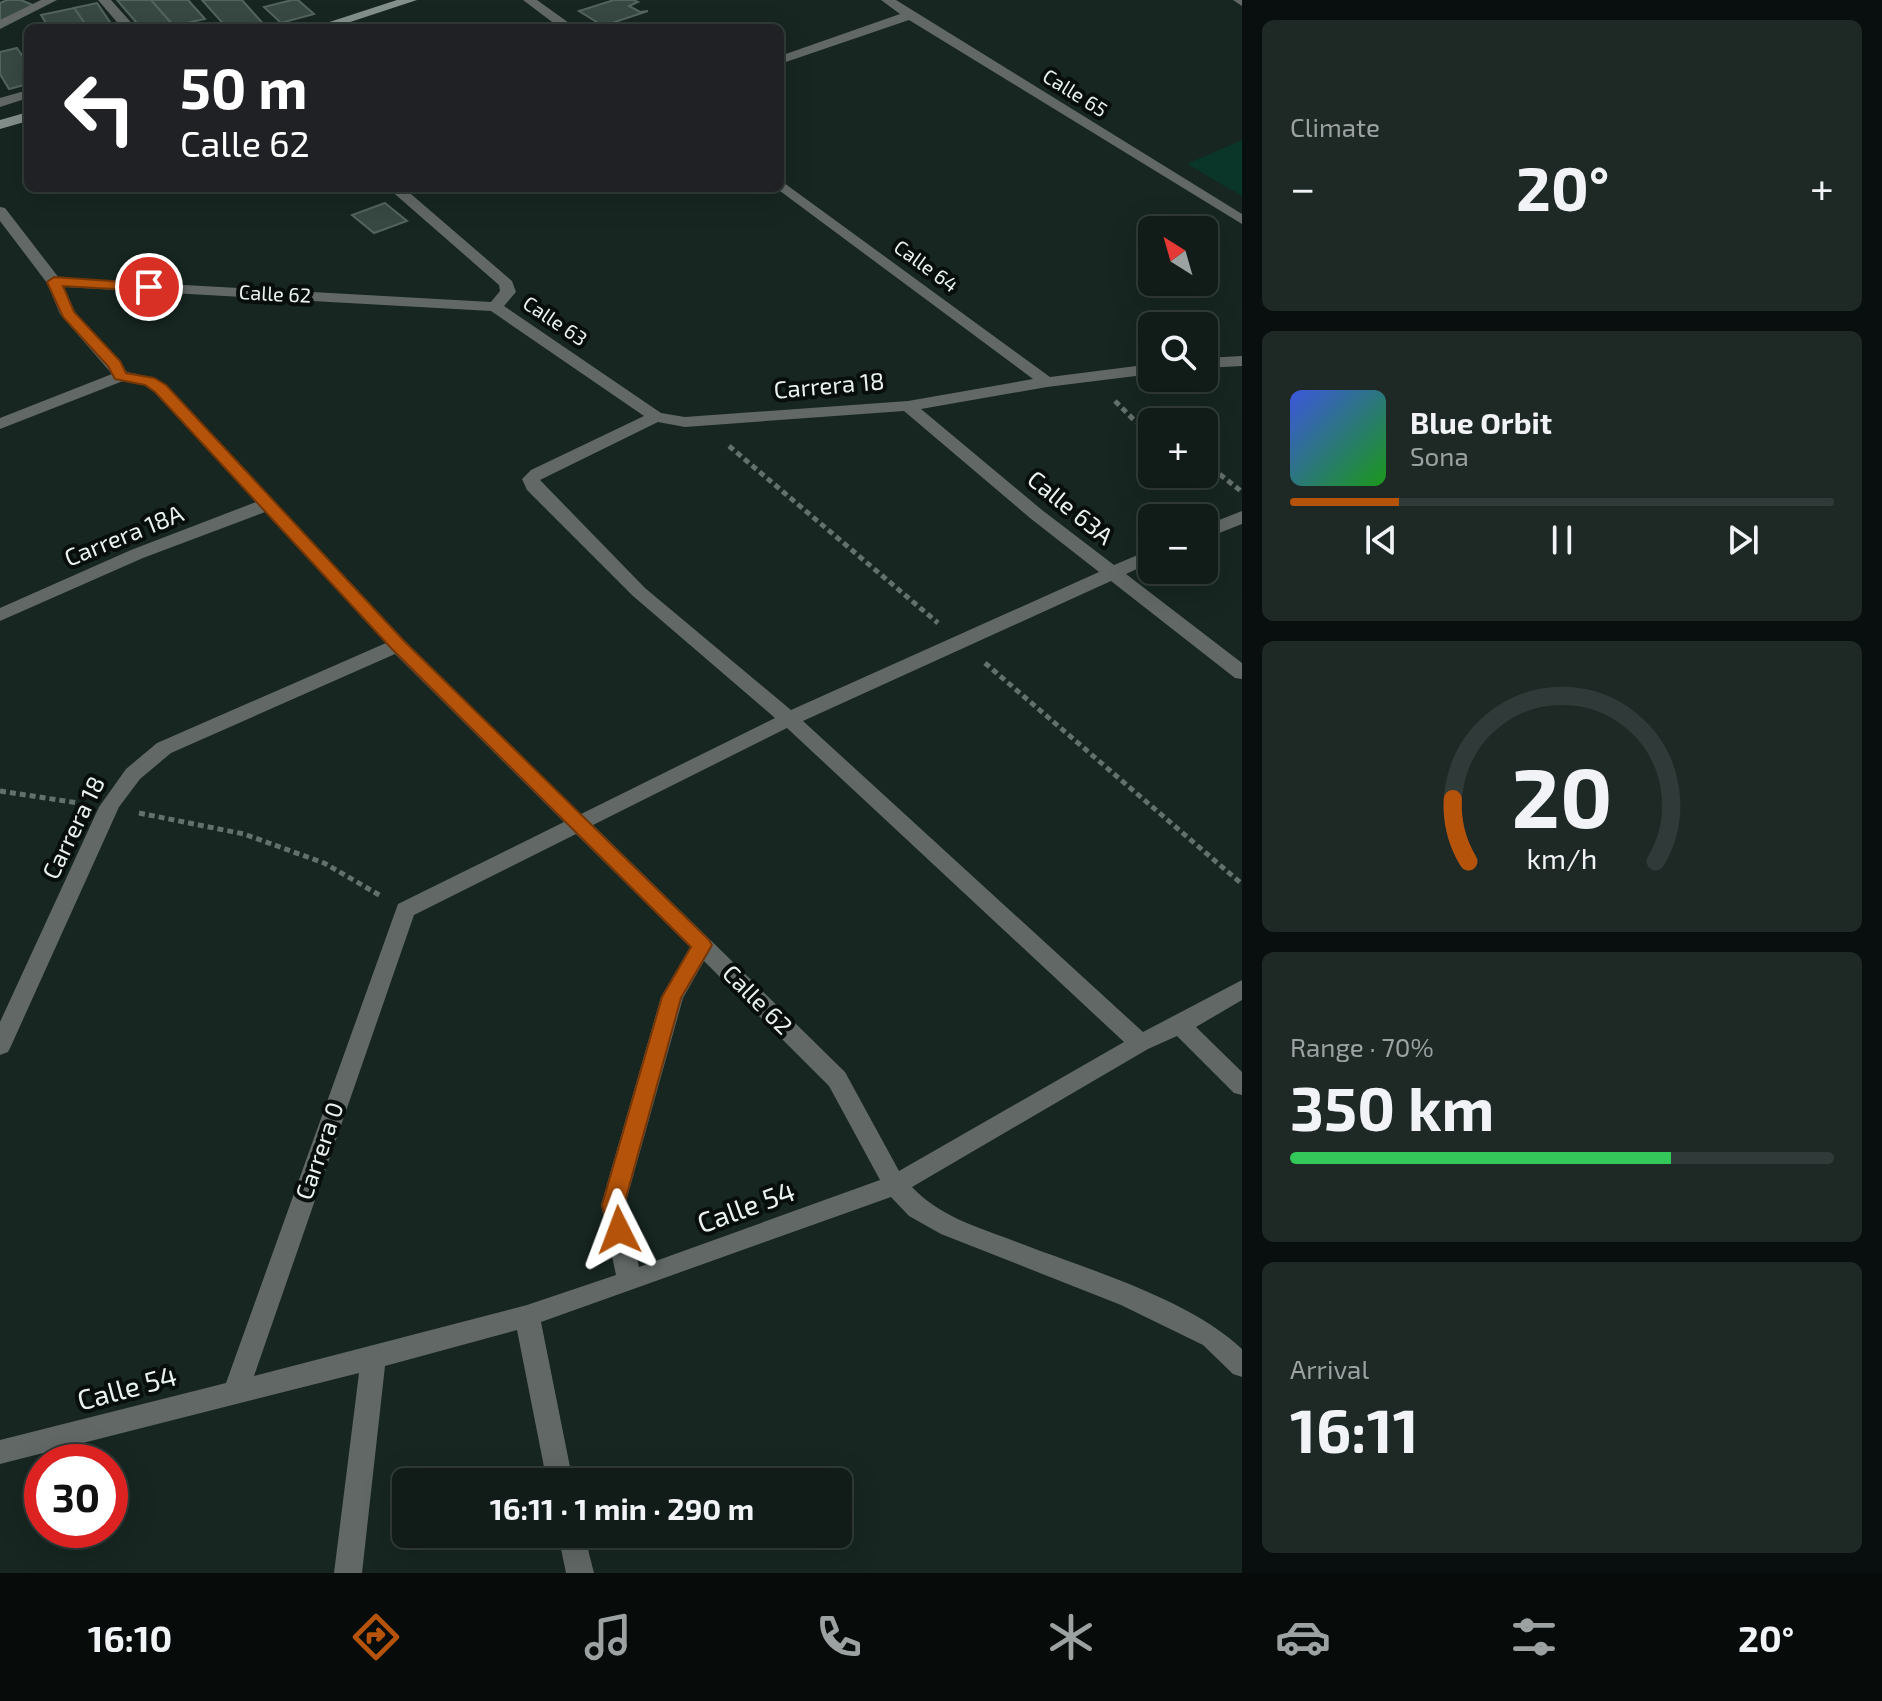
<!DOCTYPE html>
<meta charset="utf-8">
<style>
body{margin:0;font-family:"Exo 2",sans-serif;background:#1e2926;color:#f1f3f6;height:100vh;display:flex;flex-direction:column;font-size:30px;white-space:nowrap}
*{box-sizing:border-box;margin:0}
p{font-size:26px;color:#9ca1a2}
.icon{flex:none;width:44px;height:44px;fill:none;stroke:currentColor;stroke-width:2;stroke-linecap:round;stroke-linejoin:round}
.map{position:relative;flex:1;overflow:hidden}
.drawer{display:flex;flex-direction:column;gap:20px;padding:20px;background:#090f0e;width:640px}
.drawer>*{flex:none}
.banner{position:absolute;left:24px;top:24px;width:760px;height:168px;border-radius:12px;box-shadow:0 8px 32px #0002,0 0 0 2px #303a38;background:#202124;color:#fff;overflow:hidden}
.needle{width:52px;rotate:323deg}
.buttons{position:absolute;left:1138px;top:216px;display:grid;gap:16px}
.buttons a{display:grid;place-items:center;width:80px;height:80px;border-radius:12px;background:#111c19;box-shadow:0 8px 32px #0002,0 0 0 2px #303a38;font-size:40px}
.speed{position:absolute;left:24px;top:1444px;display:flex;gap:16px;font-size:40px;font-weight:700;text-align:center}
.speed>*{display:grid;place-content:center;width:104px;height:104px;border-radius:50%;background:#111c19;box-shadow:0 8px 32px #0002,0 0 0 2px #303a38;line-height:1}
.speed .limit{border:12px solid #d22;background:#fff;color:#111}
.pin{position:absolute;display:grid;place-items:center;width:68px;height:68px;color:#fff;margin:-34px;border:4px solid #fff;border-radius:50%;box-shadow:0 2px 8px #0007}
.me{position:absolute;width:88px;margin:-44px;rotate:357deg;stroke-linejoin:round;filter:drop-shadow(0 0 6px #0008)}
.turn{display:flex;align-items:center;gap:28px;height:168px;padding:0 24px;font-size:36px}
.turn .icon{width:104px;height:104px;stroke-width:2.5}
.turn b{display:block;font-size:56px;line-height:68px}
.big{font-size:60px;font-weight:700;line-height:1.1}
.drawer .widget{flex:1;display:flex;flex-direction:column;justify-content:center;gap:12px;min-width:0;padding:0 28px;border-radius:12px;background:#1e2926}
.drawer .dial{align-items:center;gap:0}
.dial svg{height:208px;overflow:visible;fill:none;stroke:#303a38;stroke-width:7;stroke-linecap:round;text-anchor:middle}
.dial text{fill:#f1f3f6;stroke:none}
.song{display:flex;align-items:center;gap:24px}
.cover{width:96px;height:96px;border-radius:12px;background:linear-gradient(135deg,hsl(230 70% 55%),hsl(120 70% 35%))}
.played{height:8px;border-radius:4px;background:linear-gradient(90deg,#b45309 20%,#303a38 20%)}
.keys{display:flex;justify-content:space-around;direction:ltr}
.heat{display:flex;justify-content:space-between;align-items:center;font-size:44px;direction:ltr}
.charge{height:12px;border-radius:6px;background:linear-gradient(90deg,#34c759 70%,#303a38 0)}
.trip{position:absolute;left:392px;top:1468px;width:460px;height:80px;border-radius:12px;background:#111c19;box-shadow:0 8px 32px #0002,0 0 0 2px #303a38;font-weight:700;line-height:80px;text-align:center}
.tabs{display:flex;height:128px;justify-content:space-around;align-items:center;background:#070b0a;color:#9ca1a2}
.tabs .icon{width:56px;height:56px}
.tabs .selected{color:#b45309}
.tabs b{font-size:36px;color:#f1f3f6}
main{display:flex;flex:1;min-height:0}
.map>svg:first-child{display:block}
.green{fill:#0a362a}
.building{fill:#384842;stroke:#53645d;stroke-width:2}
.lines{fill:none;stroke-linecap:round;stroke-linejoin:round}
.path{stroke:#64706c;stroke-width:5;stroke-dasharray:6 4;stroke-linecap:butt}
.lane{fill:#616865;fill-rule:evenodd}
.street{fill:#616865;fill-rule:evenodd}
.secondary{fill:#84908b;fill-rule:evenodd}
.route{fill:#b45309;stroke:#753606;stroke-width:2}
.labels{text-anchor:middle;stroke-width:8;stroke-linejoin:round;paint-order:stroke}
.far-street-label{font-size:20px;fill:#e9f2ef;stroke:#070e0b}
.street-label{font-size:24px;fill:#e9f2ef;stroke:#070e0b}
.near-street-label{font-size:28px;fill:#e9f2ef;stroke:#070e0b}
</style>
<main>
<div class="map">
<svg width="1242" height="1573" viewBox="0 0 1242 1573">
<rect width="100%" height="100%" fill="#172621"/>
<!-- green -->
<polygon class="green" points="1242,140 1242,196 1187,164"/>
<!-- building -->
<g class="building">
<polygon points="7,0 21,0 35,6 0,23 0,3"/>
<polygon points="117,0 151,0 174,26 141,28"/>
<polygon points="151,0 188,0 205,19 174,26"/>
<polygon points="202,0 242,0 267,28 227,28"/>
<polygon points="292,0 298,0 314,14 281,23 264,7"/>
<polygon points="614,0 634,0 638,2 629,6 640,12 648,11 603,26 579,11"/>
<polygon points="97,3 114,28 88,28 74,8"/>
<polygon points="74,8 88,28 49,28 41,15"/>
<polygon points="17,48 28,64 28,84 9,89 0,74 0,52"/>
<polygon points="385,203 407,221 374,233 352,215"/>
</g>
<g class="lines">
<!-- path -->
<g class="path">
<polyline points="1115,401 1135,421 1152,429"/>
<polyline points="729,446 938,623"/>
<polyline points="1204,462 1241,491"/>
<polyline points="985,663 1242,884"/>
<polyline points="0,791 78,803"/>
<polyline points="139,813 244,834 324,863 381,896"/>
</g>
<!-- lane -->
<g class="lane">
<polygon points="41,0 57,0 0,29 0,20"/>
<polygon points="98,0 111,0 136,28 122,28"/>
<polygon points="28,90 28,98 0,107 0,98"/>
</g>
<!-- street -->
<g class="street">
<polygon points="523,0 537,0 576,28 560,28"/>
<polygon points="881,0 896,0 1242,214 1242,224 909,20 780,64 780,56 900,14"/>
<polygon points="1233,0 1242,0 1242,6"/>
<path d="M780,180L1050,377L1152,364V374L1047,387L921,409L1042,510L1114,565L1152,549V562L1126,574L1242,663V679L1235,678L1111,581L803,721L1143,1032L1242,980V1000L1196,1027L1242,1072V1095L1234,1093L1177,1036L1148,1049L912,1187C938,1215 974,1226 1009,1239C1080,1267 1187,1297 1242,1349V1377L1233,1374L1203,1345L1121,1305L941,1234L909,1216L891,1197L541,1322L573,1482H547L517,1330L385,1366L362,1573H334L359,1373L0,1464V1440L226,1383L398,904L564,822L395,654L171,753L140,779L119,807L11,1046L8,1052L0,1055V1022L99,807L126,769L157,743L386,643L265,512L143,558L0,621V608L131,550L256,502L155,392L144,385L123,381L0,429V418L112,374L60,314L47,283L0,221V207L5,208L59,278L491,302L500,291L499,285L388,188H404L512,281L516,292L504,306L661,413L685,417L908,401L1033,379L776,188H780ZM64,287L491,311L644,416L531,470L522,479L527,490L633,596L775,718L581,814L405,641L167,386L155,378L127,372L75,312ZM904,411L1030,518L1099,572L791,710L645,588L540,480L658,422L685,427ZM787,728L1124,1042L899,1171L845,1072L593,825ZM576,834L690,947L661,997L601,1205L616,1275L527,1305L254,1376L414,915ZM704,961L829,1086L880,1180L639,1267L625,1205L683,998Z"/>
<polygon points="1242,356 1242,366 1204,368 1204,358"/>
<polygon points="1242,511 1242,524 1204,539 1204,526"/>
<polygon points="558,1534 584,1534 594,1573 566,1573"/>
</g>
<!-- secondary -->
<g class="secondary">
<polygon points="397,0 417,0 332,28 311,28"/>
<polygon points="28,112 28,121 0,129 0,120"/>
</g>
</g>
<!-- route -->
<polygon class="route" points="54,277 154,284 154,290 149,291 63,286 74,312 120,361 126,373 154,378 166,385 404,641 709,940 712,945 681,998 624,1205 630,1230 627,1237 619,1240 611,1237 602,1205 662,997 691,947 392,649 155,392 145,385 115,379 108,366 63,317 47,282"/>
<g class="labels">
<!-- far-street labels -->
<g class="far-street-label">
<text transform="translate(1075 93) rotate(32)" y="7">Calle 65</text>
<text transform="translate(926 266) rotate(36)" y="7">Calle 64</text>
<text transform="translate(275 294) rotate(3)" y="7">Calle 62</text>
<text transform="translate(555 321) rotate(34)" y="7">Calle 63</text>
</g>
<!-- street labels -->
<g class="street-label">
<text transform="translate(829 386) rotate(-5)" y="8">Carrera 18</text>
<text transform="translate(1070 508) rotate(39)" y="8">Calle 63A</text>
<text transform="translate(124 536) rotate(-22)" y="8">Carrera 18A</text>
<text transform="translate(74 828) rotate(-64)" y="8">Carrera 18</text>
<text transform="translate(757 1000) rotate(45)" y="8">Calle 62</text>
<text transform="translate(320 1151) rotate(-71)" y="8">Carrera 0</text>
</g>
<!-- near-street labels -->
<g class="near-street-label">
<text transform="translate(746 1207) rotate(-20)" y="10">Calle 54</text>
<text transform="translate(127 1388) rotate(-15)" y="10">Calle 54</text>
</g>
</g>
</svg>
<div class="buttons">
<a><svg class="needle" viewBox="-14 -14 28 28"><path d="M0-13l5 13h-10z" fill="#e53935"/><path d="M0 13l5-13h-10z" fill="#9ca1a2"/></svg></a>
<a><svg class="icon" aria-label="search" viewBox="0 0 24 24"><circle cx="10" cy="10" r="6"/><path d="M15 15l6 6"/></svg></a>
<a>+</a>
<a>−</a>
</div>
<div class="speed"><div class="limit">30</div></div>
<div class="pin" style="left:149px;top:287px;background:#d93025"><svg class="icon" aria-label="arrive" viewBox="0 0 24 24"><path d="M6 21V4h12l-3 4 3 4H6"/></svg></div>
<svg class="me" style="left:619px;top:1230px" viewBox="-20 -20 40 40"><path d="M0-17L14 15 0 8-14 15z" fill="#b45309" stroke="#fff" stroke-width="4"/></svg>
<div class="trip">16:11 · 1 min · 290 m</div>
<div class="banner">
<div class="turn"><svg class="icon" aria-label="left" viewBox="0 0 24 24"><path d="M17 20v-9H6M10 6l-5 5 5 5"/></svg><div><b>50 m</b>Calle 62</div></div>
</div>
</div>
<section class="drawer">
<div class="widget"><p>Climate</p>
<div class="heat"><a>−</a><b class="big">20°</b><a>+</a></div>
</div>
<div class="widget">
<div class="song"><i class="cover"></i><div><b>Blue Orbit</b><p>Sona</p></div></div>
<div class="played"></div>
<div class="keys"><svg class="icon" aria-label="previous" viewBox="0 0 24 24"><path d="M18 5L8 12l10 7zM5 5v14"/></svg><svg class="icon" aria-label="pause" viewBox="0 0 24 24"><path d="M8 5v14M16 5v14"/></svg><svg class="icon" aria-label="next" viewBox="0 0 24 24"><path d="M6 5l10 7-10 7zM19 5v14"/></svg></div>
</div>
<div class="widget dial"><svg viewBox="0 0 100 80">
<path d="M14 69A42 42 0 1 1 86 69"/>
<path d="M14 69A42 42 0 0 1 8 45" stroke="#b45309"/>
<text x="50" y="56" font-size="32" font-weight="700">20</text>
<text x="50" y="72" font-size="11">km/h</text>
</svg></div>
<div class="widget"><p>Range · 70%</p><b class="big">350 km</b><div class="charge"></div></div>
<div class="widget"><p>Arrival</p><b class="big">16:11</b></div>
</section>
</main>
<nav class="tabs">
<b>16:10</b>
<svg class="icon selected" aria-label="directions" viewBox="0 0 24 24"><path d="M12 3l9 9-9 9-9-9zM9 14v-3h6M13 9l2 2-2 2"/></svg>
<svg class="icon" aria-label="music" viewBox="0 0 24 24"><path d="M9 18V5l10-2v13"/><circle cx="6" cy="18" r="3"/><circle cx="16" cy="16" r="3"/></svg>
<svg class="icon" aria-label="phone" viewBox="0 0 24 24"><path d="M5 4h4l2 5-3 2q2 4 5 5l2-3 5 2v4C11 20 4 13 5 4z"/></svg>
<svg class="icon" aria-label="climate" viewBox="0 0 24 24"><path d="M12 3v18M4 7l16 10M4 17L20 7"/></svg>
<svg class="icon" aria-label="car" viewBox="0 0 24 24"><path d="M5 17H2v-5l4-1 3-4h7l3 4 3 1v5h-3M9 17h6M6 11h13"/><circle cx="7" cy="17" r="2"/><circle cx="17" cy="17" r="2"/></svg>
<svg class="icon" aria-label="filters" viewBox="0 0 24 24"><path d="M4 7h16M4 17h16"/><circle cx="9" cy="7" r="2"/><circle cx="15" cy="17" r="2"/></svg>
<b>20°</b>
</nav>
